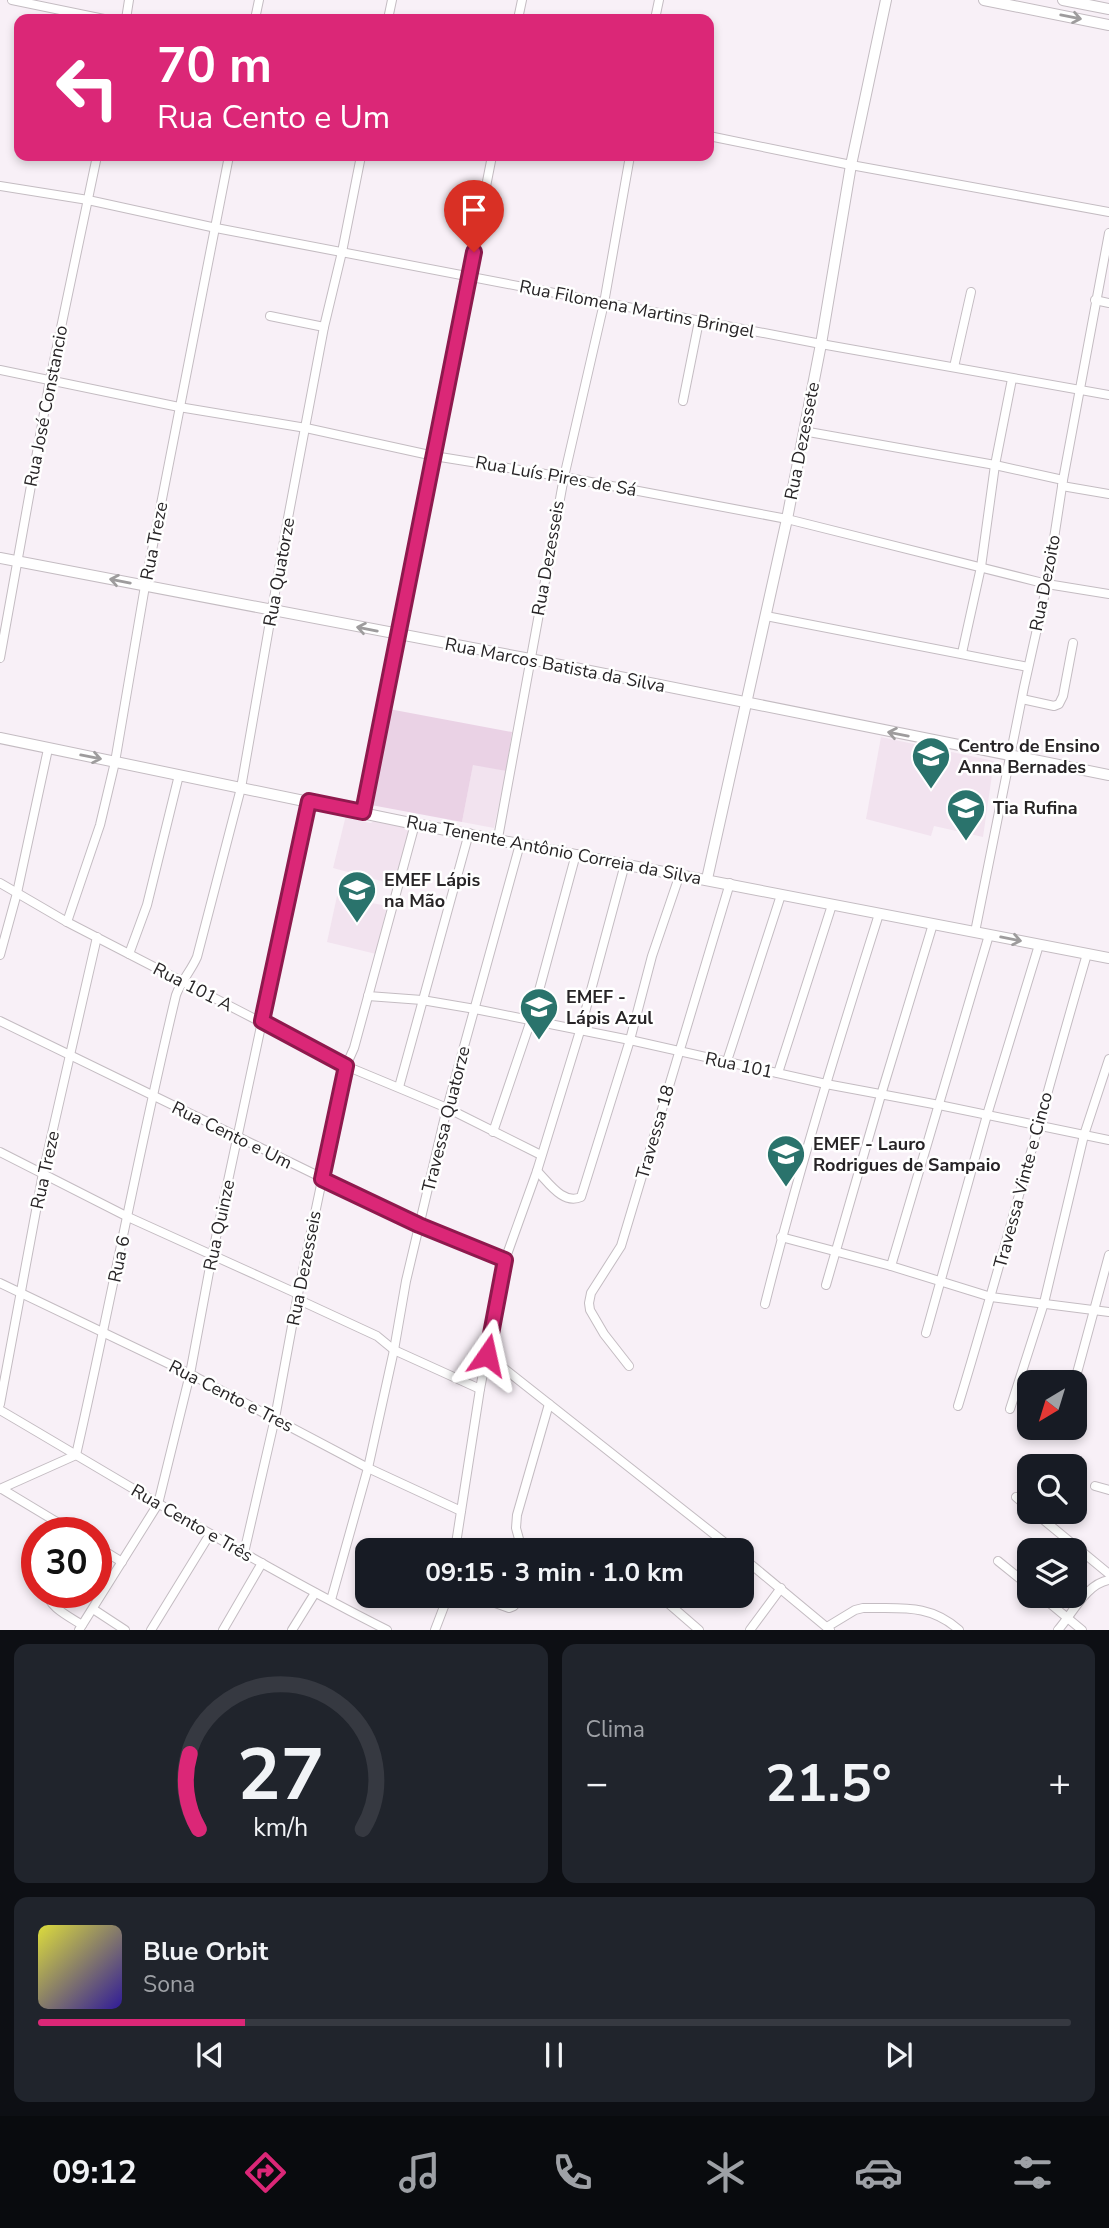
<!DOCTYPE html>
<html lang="pt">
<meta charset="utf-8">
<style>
body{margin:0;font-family:"Nunito Sans",sans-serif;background:#20242c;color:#f1f3f6;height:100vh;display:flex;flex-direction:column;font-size:26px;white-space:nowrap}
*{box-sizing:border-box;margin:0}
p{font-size:23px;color:#9ea1a6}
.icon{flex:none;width:38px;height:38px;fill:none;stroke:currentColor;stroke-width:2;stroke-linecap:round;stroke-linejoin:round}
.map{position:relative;height:1630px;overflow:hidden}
.panel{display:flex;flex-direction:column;gap:14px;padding:14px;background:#0d0f14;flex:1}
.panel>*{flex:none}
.banner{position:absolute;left:14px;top:14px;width:700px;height:147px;border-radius:14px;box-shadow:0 4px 10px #0003;background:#db2777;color:#fff;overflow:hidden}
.needle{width:46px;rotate:218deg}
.controls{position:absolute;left:1017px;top:1370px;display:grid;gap:14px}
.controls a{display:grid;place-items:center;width:70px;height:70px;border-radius:14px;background:#171b24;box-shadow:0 4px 10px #0003;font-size:35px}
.speed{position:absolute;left:21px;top:1517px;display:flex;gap:14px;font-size:35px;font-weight:700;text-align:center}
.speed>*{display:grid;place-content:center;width:91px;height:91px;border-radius:50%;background:#171b24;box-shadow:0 4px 10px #0003;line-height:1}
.speed .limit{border:10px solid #d22;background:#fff;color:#111}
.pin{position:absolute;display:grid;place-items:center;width:60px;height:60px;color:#fff;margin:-72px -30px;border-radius:50% 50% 50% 0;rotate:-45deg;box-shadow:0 0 7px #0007}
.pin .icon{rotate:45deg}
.me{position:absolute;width:77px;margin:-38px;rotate:11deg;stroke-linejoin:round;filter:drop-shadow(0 0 5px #0008)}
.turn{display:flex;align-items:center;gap:24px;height:147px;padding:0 28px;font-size:32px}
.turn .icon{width:91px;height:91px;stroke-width:2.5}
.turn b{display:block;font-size:49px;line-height:60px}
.big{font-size:52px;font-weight:700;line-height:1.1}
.panel .card{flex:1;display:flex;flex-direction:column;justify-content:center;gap:10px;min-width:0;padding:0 24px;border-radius:14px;background:#20242c}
.panel .dial{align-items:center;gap:0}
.dial svg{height:182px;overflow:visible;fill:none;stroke:#363941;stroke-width:7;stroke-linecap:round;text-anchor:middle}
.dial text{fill:#f1f3f6;stroke:none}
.song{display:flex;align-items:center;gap:21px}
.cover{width:84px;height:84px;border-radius:10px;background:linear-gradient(135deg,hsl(60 70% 55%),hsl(250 70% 35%))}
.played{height:7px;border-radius:4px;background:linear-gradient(90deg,#db2777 20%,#363941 20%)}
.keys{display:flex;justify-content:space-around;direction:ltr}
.heat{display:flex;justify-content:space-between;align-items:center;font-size:38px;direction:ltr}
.panel .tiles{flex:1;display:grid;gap:14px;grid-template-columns:1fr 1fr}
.card:last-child{grid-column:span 2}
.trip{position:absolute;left:355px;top:1538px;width:399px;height:70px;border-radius:14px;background:#171b24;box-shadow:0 4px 10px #0003;font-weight:700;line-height:70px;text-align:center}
.menu{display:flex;height:112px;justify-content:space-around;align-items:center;background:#090b0e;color:#9ea1a6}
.menu .icon{width:49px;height:49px}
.menu .on{color:#db2777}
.menu b{font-size:32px;color:#f1f3f6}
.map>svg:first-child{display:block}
.built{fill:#f2e3ef}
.green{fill:#ead2e5}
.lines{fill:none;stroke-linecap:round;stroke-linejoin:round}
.street-casing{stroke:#c4bcc2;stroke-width:10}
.secondary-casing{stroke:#c4bcc2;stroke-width:12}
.street{stroke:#fff;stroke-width:8}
.secondary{stroke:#fff;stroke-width:10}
.oneway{stroke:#9e9c9d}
.route-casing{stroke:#8e194d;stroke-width:18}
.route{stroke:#db2777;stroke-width:12}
.labels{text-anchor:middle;stroke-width:5;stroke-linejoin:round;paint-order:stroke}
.street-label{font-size:18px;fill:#272426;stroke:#fff}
.poi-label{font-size:18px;font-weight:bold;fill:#272426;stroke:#fff;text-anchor:start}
</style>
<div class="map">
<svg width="1109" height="1630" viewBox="0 0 1109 1630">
<rect width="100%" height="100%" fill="#f8f0f7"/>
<!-- built -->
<g class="built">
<polygon points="881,737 994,761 983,837 934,826 931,836 866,819"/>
<polygon points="473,764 506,771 494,828 462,822"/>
<polygon points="347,811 354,813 360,821 371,823 378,818 411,826 396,885 333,868"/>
<polygon points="337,896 387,906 376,954 327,942"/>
</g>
<!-- green -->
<polygon class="green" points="389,709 512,732 506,771 473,765 462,822 371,805"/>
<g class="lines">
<!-- street casing -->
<g class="street-casing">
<g id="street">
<polyline points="12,0 104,19"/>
<polyline points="126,19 129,0"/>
<polyline points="255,19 259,0"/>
<polyline points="388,19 392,0"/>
<polyline points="518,19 522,0"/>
<polyline points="655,19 659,0"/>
<polyline points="709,136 851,165 1109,212"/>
<polyline points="0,186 88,200 216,228 821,344 1109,395"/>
<polyline points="1095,300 1109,303"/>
<polyline points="270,316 324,327"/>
<polyline points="954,367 971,292"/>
<polyline points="0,370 179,407 306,428 434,456 564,477 787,519 1047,584 1109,594"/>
<polyline points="683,401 699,321"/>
<polyline points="803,431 995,465 1063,480"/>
<polyline points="1062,486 1109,494"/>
<polyline points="766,616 1028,667"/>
<polyline points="962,653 981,567 995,465 1012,379"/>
<polyline points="0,658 50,380 97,156"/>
<polyline points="1022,699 1054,706 1059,704 1063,696 1073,643"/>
<polyline points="363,812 492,156"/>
<polyline points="498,838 564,477 604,303 630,156"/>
<polyline points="0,883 67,922 346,1066 447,1108 541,1155"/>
<polyline points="67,922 100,825 115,762 145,586 229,156"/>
<polyline points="975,932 1024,687 1047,584 1063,480 1109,233"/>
<polyline points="129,954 147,905 179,775"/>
<polyline points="0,955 17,893 48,749"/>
<polyline points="368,996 422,1000 475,1009 630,1040 826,1084 939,1105 1109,1140"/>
<polyline points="0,1021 419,1225 505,1260"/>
<polyline points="727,1061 781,895"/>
<polyline points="778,1073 832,905"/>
<polyline points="399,1087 469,833"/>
<polyline points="493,1132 531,1020 576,854"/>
<polyline points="0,1152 128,1217 298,1294"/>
<path d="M537,1171C549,1183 563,1205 581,1197L630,1040L652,956L680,874"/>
<polyline points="781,1237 891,1266 991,1297 1109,1312"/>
<polyline points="891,1266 989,935"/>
<polyline points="0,1283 190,1374 368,1468 461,1511"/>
<polyline points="826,1285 881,1095 933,924"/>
<polyline points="297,1299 377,1336 394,1350 480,1389"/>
<path d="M765,1304C798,1172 838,1043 879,914"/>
<polyline points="926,1333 987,1115 1039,945"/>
<polyline points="487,1355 734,1550"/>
<polyline points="629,1366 604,1334 590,1310 589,1303 591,1293 621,1246 730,883"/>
<polyline points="1074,1384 1109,1255"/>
<polyline points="0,1404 43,1173 97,937"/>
<path d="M958,1406C1004,1256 1043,1104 1087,954"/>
<polyline points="1010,1409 1044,1303 1084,1135 1109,1059"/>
<path d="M0,1410C128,1485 254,1563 387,1630"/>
<polyline points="1095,1486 1109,1490"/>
<path d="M0,1489L76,1455C111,1302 139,1148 176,995C181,981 191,971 197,957L241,788L288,518L324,327L342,252L361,156"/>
<polyline points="2,1489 75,1533"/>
<polyline points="1016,1497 1029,1508"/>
<polyline points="1034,1512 1109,1574"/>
<polyline points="96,1546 122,1562"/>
<polyline points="455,1550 480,1389 505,1260 537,1171 580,1031 625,864"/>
<polyline points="522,1550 516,1528 517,1515 549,1404"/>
<polyline points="244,1553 275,1418 297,1299 346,1066 354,1048 415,824"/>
<polyline points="742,1557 830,1630"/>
<polyline points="998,1561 1029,1586"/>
<path d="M47,1592C48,1607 70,1617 82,1625"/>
<polyline points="476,1596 509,1608 514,1606 521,1596"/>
<polyline points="1041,1596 1082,1630"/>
<polyline points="331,1600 368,1468 394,1350 406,1281 447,1108 520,844"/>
<polyline points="669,1604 699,1630"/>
<polyline points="93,1609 125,1630"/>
<path d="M827,1627L855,1610L863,1608C900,1609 929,1603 959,1630"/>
<polyline points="79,1630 158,1504 190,1374 212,1256 309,801"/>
<polyline points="151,1630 210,1534"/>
<polyline points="223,1630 262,1563"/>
<polyline points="292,1630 315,1593"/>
<polyline points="435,1630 448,1596"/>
<polyline points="750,1630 781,1588"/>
<path d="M1058,1630C1073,1613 1086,1584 1109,1580"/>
</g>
</g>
<!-- secondary casing -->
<g class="secondary-casing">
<g id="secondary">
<polyline points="984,0 1109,25"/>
<polyline points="1063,0 1109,9"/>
<polyline points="0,558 530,659 1109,775"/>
<polyline points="0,738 415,824 1109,958"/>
<polyline points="707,879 787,519 821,344 851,165 886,0"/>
</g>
</g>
<!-- street -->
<use href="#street" class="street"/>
<!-- secondary -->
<use href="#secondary" class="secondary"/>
</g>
<!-- one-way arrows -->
<defs><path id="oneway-shaft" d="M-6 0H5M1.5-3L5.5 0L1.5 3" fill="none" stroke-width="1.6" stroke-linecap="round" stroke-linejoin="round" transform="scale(1.75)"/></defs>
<g class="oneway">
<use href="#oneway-shaft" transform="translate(1071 17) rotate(11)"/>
<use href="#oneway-shaft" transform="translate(120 581) rotate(-169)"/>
<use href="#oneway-shaft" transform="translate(367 629) rotate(-169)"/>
<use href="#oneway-shaft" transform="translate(898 734) rotate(-169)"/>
<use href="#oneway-shaft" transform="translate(91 757) rotate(11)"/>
<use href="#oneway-shaft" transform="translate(1011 939) rotate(11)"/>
</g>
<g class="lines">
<!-- route casing -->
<g class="route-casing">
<polyline id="route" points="474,252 363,812 309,801 262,1021 346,1066 322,1179 419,1225 505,1260 487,1355"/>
</g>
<!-- route -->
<use href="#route" class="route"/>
</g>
<!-- icons -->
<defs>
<g id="school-pin" transform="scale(2.0125)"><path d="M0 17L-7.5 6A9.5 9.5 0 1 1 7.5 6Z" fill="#2a736c" stroke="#fff"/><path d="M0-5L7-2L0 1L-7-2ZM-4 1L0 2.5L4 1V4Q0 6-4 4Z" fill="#fff"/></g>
</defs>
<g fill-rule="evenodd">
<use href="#school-pin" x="931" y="756"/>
<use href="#school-pin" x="966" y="808"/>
<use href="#school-pin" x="357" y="890"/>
<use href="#school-pin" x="539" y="1007"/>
<use href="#school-pin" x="786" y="1154"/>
</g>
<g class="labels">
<!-- street labels -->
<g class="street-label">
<text transform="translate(637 309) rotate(11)" y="6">Rua Filomena Martins Bringel</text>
<text transform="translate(46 406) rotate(-79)" y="6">Rua José Constancio</text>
<text transform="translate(802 441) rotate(-79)" y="6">Rua Dezessete</text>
<text transform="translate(556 476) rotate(10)" y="6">Rua Luís Pires de Sá</text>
<text transform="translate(154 541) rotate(-79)" y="6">Rua Treze</text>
<text transform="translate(548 558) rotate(-80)" y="6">Rua Dezesseis</text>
<text transform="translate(279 572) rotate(-80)" y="6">Rua Quatorze</text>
<text transform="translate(1045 583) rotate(-79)" y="6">Rua Dezoito</text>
<text transform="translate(555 665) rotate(11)" y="6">Rua Marcos Batista da Silva</text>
<text transform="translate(554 850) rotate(11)" y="6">Rua Tenente Antônio Correia da Silva</text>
<text transform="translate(193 987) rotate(27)" y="6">Rua 101 A</text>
<text transform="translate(739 1065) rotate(12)" y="6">Rua 101</text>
<text transform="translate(446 1119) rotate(-76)" y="6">Travessa Quatorze</text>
<text transform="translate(655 1132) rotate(-74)" y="6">Travessa 18</text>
<text transform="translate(232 1135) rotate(26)" y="6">Rua Cento e Um</text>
<text transform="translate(45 1170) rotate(-78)" y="6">Rua Treze</text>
<text transform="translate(1023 1180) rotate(-75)" y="6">Travessa Vinte e Cinco</text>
<text transform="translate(219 1225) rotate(-78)" y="6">Rua Quinze</text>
<text transform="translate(119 1259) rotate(-78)" y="6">Rua 6</text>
<text transform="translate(304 1268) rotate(-79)" y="6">Rua Dezesseis</text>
<text transform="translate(231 1396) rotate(27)" y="6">Rua Cento e Tres</text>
<text transform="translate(192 1523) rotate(30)" y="6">Rua Cento e Três</text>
</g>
<!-- poi labels -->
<g class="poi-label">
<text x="958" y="752">Centro de Ensino<tspan x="958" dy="21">Anna Bernades</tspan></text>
<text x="993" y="814">Tia Rufina</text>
<text x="384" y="886">EMEF Lápis<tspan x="384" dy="21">na Mão</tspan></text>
<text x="566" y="1003">EMEF -<tspan x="566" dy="21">Lápis Azul</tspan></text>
<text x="813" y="1150">EMEF - Lauro<tspan x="813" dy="21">Rodrigues de Sampaio</tspan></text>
</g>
</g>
</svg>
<div class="controls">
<a><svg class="needle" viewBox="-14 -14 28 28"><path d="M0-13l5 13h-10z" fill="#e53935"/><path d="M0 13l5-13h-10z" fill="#9ea1a6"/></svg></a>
<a><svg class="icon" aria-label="search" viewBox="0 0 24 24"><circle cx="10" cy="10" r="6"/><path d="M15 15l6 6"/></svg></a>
<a><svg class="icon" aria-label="layers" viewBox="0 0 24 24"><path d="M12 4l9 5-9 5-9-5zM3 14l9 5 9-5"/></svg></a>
</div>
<div class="speed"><div class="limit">30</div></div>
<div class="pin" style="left:474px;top:252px;background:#d93025"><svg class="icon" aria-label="arrive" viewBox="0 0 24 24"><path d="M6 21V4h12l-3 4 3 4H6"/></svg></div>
<svg class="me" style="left:487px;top:1355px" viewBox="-20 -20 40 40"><path d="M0-17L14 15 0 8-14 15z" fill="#db2777" stroke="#fff" stroke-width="4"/></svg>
<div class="trip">09:15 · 3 min · 1.0 km</div>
<div class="banner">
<div class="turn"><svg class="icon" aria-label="left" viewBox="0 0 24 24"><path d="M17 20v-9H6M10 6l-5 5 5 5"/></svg><div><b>70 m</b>Rua Cento e Um</div></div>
</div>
</div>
<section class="panel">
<div class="tiles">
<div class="card dial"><svg viewBox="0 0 100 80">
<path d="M14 69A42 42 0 1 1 86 69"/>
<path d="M14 69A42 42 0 0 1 10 36" stroke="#db2777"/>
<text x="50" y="56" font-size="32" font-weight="700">27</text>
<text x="50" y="72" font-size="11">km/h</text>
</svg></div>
<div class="card"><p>Clima</p>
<div class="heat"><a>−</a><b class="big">21.5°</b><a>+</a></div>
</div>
<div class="card">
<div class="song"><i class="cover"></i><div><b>Blue Orbit</b><p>Sona</p></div></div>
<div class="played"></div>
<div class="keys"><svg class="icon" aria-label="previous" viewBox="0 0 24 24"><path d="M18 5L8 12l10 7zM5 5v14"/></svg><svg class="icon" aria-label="pause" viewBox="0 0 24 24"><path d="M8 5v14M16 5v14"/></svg><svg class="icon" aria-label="next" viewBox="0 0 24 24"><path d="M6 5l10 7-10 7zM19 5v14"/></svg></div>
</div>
</div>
</section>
<nav class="menu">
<b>09:12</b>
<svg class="icon on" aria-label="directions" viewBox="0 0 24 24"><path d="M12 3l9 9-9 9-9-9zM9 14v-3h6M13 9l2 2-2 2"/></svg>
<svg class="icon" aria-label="music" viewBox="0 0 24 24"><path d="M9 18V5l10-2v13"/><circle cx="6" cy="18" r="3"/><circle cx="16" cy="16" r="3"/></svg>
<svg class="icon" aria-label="phone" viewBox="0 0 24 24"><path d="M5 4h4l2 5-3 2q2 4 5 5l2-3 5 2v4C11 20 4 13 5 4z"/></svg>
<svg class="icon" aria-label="climate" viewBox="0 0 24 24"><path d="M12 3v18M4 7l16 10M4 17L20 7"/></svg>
<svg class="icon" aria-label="car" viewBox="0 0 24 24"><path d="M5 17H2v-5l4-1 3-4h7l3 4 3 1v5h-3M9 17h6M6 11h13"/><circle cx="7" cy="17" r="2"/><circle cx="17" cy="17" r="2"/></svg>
<svg class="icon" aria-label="filters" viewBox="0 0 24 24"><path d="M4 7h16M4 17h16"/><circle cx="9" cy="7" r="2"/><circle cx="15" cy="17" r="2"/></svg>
</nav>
